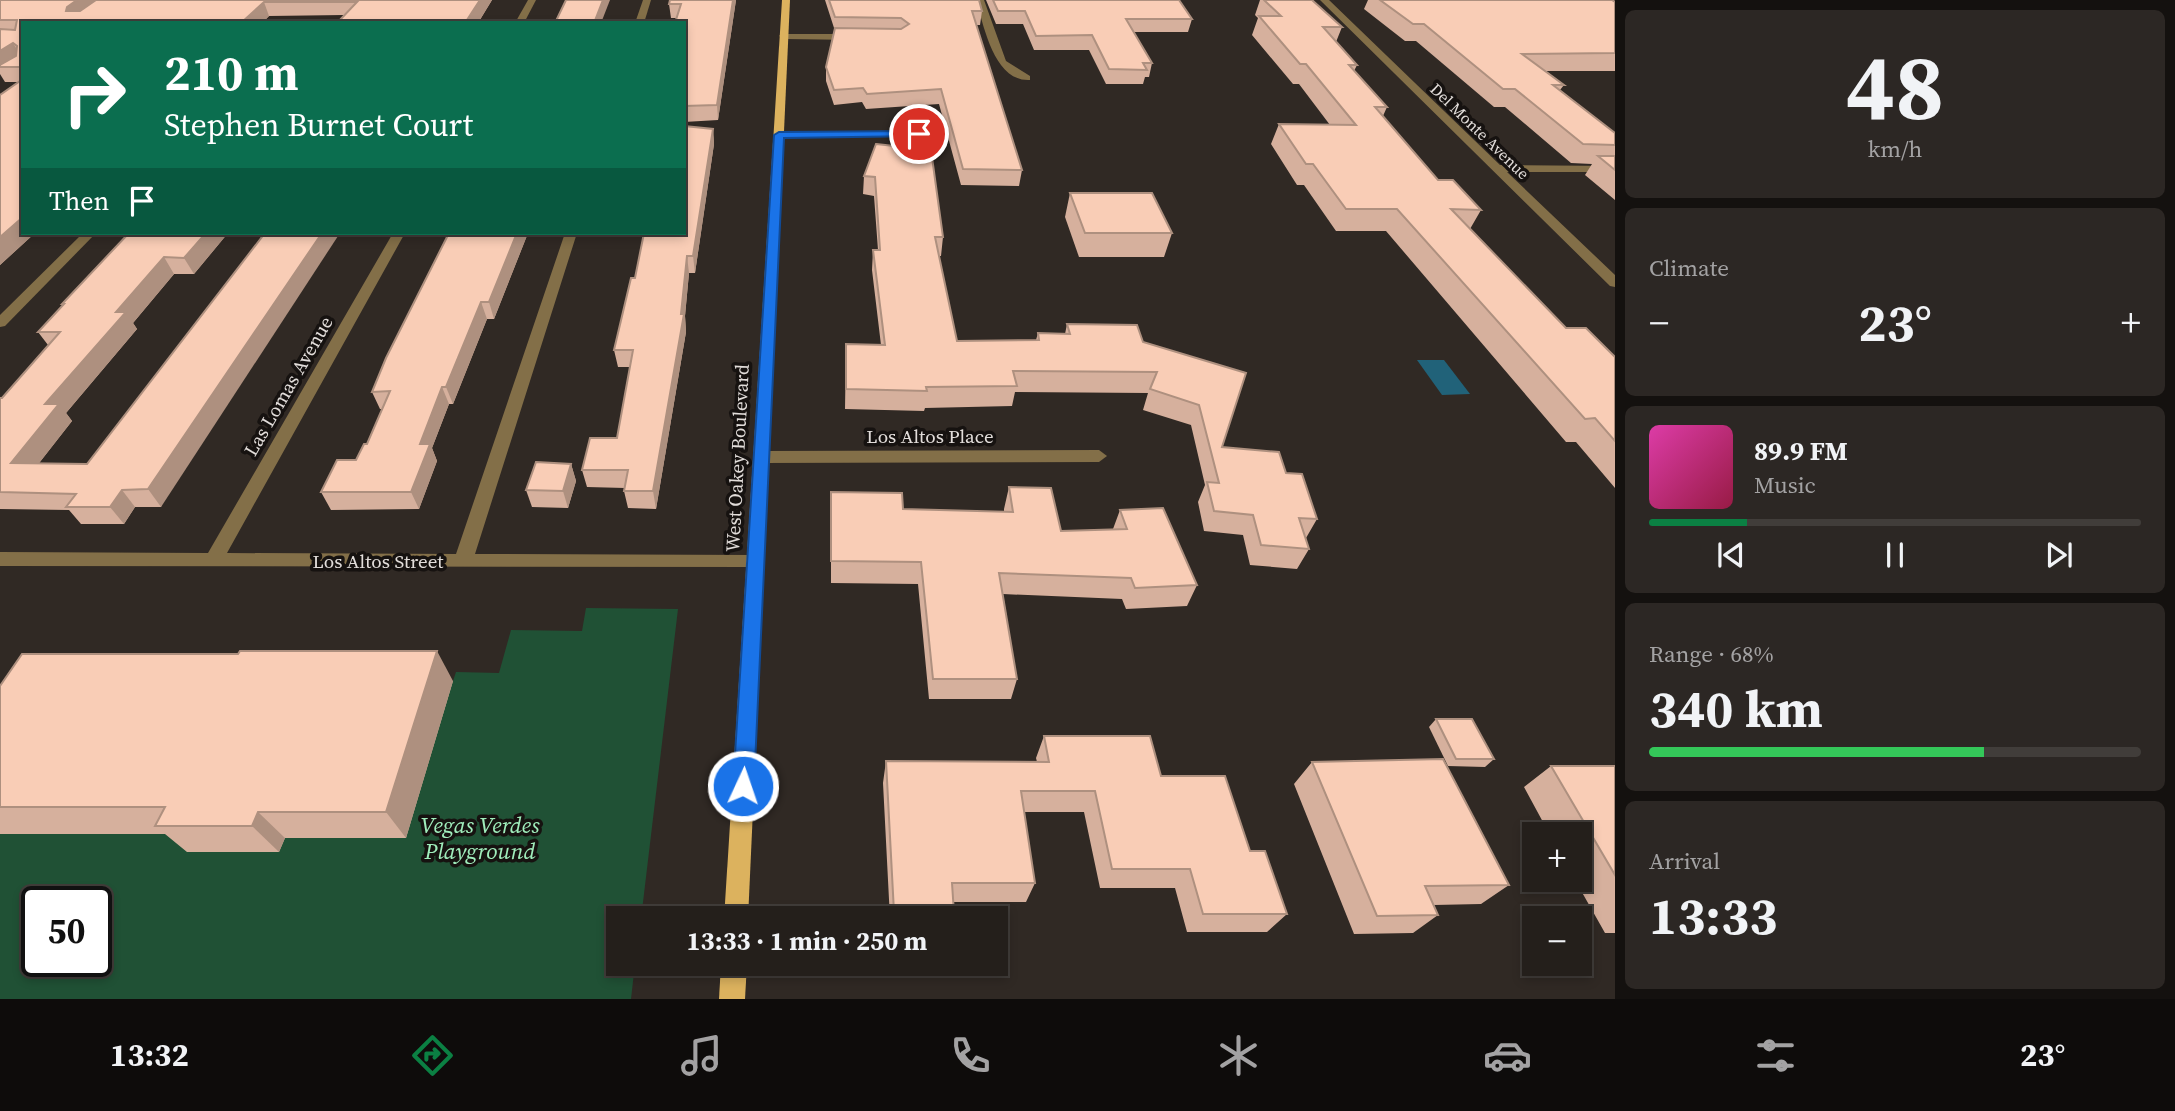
<!DOCTYPE html>
<meta charset="utf-8">
<style>
body{margin:0;font-family:"Source Serif 4",serif;background:#2c2724;color:#f1f3f6;height:100vh;display:flex;flex-direction:column;font-size:26px;white-space:nowrap}
*{box-sizing:border-box;margin:0}
p{font-size:23px;color:#a3a2a3}
.icon{flex:none;width:38px;height:38px;fill:none;stroke:currentColor;stroke-width:2;stroke-linecap:round;stroke-linejoin:round}
.map{position:relative;flex:1;overflow:hidden}
.drawer{display:flex;flex-direction:column;gap:10px;padding:10px;background:#14110f;width:560px}
.drawer>*{flex:none}
.top-card{position:absolute;left:21px;top:21px;width:665px;height:214px;border-radius:0px;box-shadow:0 4px 10px #0003,0 0 0 2px #413d3a;background:#0b6e4f;color:#fff;overflow:hidden}
.buttons{position:absolute;left:1522px;top:822px;display:grid;gap:14px}
.buttons a{display:grid;place-items:center;width:70px;height:70px;border-radius:0px;background:#241f1b;box-shadow:0 4px 10px #0003,0 0 0 2px #413d3a;font-size:35px}
.speed{position:absolute;left:21px;top:886px;display:flex;gap:14px;font-size:35px;font-weight:700;text-align:center}
.speed>*{display:grid;place-content:center;width:91px;height:91px;border-radius:50%;background:#241f1b;box-shadow:0 4px 10px #0003,0 0 0 2px #413d3a;line-height:1}
.speed .limit{border:4px solid #111;border-radius:10px;background:#fff;color:#111}
.pin{position:absolute;display:grid;place-items:center;width:60px;height:60px;color:#fff;margin:-30px;border:4px solid #fff;border-radius:50%;box-shadow:0 2px 7px #0007}
.me{position:absolute;width:77px;margin:-38px;rotate:3deg;stroke-linejoin:round;filter:drop-shadow(0 0 5px #0008)}
.turn{display:flex;align-items:center;gap:24px;height:147px;padding:0 28px;font-size:32px}
.turn .icon{width:91px;height:91px;stroke-width:2.5}
.turn b{display:block;font-size:49px;line-height:60px}
.then{display:flex;align-items:center;height:66px;padding:0 28px;background:#0003;gap:14px;font-size:26px}
.big{font-size:52px;font-weight:700;line-height:1.1}
.drawer .card{flex:1;display:flex;flex-direction:column;justify-content:center;gap:10px;min-width:0;padding:0 24px;border-radius:10px;background:#2c2724}
.drawer .dial{align-items:center;gap:0}
.dial b{font-size:91px;line-height:1}
.song{display:flex;align-items:center;gap:21px}
.cover{width:84px;height:84px;border-radius:10px;background:linear-gradient(135deg,hsl(320 70% 55%),hsl(340 70% 35%))}
.played{height:7px;border-radius:4px;background:linear-gradient(90deg,#0b8043 20%,#413d3a 20%)}
.keys{display:flex;justify-content:space-around;direction:ltr}
.heat{display:flex;justify-content:space-between;align-items:center;font-size:38px;direction:ltr}
.charge{height:10px;border-radius:5px;background:linear-gradient(90deg,#34c759 68%,#413d3a 0)}
.trip{position:absolute;left:606px;top:906px;width:402px;height:70px;border-radius:0px;background:#241f1b;box-shadow:0 4px 10px #0003,0 0 0 2px #413d3a;font-weight:700;line-height:70px;text-align:center}
.tabs{display:flex;height:112px;justify-content:space-around;align-items:center;background:#0e0c0b;color:#a3a2a3}
.tabs .icon{width:49px;height:49px}
.tabs .on{color:#0b8043}
.tabs b{font-size:32px;color:#f1f3f6}
main{display:flex;flex:1;min-height:0}
.map>svg:first-child{display:block}
.green{fill:#205135;fill-rule:evenodd}
.water{fill:#216279}
.lines{fill:none;stroke-linecap:round;stroke-linejoin:round}
.minor{fill:#836f48;fill-rule:evenodd}
.major{fill:#dcb25e;fill-rule:evenodd}
.wall{fill:#d6b09d}
.shaded-wall{fill:#ae907f}
.building{fill:#f9cdb6;stroke:#ae907f;stroke-width:2}
.route{fill:#1a73e8;stroke:#114b97;stroke-width:2}
.labels{text-anchor:middle;stroke-width:7;stroke-linejoin:round;paint-order:stroke}
.far-street-label{font-size:16px;fill:#e2ddda;stroke:#161210}
.street-label{font-size:19px;fill:#e2ddda;stroke:#161210}
.near-park-label{font-size:23px;font-style:italic;fill:#a0eebc;stroke:#161210}
</style>
<main>
<div class="map">
<svg width="1615" height="999" viewBox="0 0 1615 999">
<rect width="100%" height="100%" fill="#302924"/>
<!-- green -->
<path class="green" d="M586,608L678,609L641,919H618V964H635L631,999H0V688L453,681L456,672L499,673L511,630L582,631ZM37,901H96V961H37Z"/>
<!-- water -->
<polygon class="water" points="1417,360 1444,360 1470,394 1442,395"/>
<g class="lines">
<!-- minor -->
<g class="minor">
<polygon points="528,0 536,0 524,23 515,23"/>
<polygon points="643,0 651,0 644,23 635,23"/>
<path d="M976,0H984L1006,61L1030,76V80C994,82 984,26 976,0Z"/>
<polygon points="1320,0 1329,0 1500,165 1615,166 1615,172 1507,172 1615,275 1615,287 1610,286"/>
<polygon points="781,34 857,34 862,37 857,40 784,39 779,36"/>
<polygon points="919,131 925,134 923,136 779,138 773,135 779,132"/>
<polygon points="83,233 96,233 5,326 0,327 0,315"/>
<polygon points="393,233 405,233 227,553 456,554 565,233 577,233 475,554 756,555 763,557 765,562 763,567 0,566 0,552 208,553"/>
<polygon points="1099,450 1107,456 1099,462 761,463 753,457 761,451"/>
</g>
<!-- major -->
<g class="major">
<polygon points="782,0 790,0 748,919 724,919"/>
<polygon points="721,964 747,964 745,999 719,999"/>
</g>
</g>
<!-- wall -->
<g class="wall">
<polygon points="0,0 492,0 478,23 337,23 344,15 269,16 262,23 23,23 23,233 35,233 0,265 0,95 19,82 5,82 0,74"/>
<polygon points="670,0 736,0 718,120 684,122 684,23 677,18 671,18 669,4"/>
<polygon points="825,0 979,0 982,11 980,25 976,25 1022,170 1019,186 961,185 939,104 866,109 862,102 834,105 826,81 826,67 835,31"/>
<polygon points="986,0 1179,0 1192,19 1188,32 1134,32 1152,63 1149,77 1145,77 1143,84 1106,84 1089,50 1034,50 1023,24 996,24"/>
<polygon points="1260,0 1312,0 1342,27 1336,42 1357,65 1354,71 1387,107 1383,116 1438,180 1481,210 1470,229 1566,328 1615,357 1615,488 1576,442 1566,442 1386,231 1336,231 1304,185 1297,185 1271,144 1279,124 1330,125 1299,84 1293,84 1252,35 1258,18 1255,15"/>
<polygon points="1368,0 1612,0 1615,2 1615,71 1546,71 1564,85 1560,90 1615,133 1615,200 1585,175 1592,164 1571,163 1505,107 1494,107 1416,41 1405,41 1364,9"/>
<polygon points="713,129 714,144 695,273 689,273 685,316 686,332 656,509 628,508 624,491 625,488 587,487 582,470 617,438 630,367 618,367 614,350 635,278"/>
<polygon points="876,144 943,237 941,256 939,256 957,341 1036,340 1038,333 1065,334 1067,324 1143,342 1246,373 1222,447 1286,473 1317,519 1306,538 1309,549 1297,569 1250,565 1243,535 1204,531 1198,502 1205,485 1191,425 1143,410 1148,393 1015,392 1012,406 925,408 924,411 845,409 846,344 881,345 872,270 873,250 878,250 874,196 863,194 864,176"/>
<polygon points="1070,193 1172,233 1164,257 1079,257 1065,217"/>
<polygon points="129,233 228,233 194,274 174,274 133,323 137,329 66,413 72,421 39,463 87,464 265,233 161,507 135,507 124,524 81,524 69,510 0,509 0,398 2,398 48,345 38,332 63,305 62,304"/>
<polygon points="528,233 494,319 487,319 453,404 449,404 432,448 437,461 419,509 331,510 321,492 356,460 367,444 382,409 380,409 372,392"/>
<polygon points="571,464 576,481 568,508 532,507 526,490"/>
<polygon points="1009,487 1061,531 1113,529 1120,510 1197,585 1187,606 1126,609 1122,599 1003,594 1017,679 1011,699 929,699 918,584 831,583 831,492 903,509 1004,512 1004,509"/>
<polygon points="453,681 406,838 285,838 279,852 187,852 165,834 0,834 0,686"/>
<polygon points="1436,719 1494,759 1485,767 1448,766 1429,727"/>
<polygon points="1044,736 1161,776 1250,851 1287,914 1267,932 1187,932 1175,888 1100,888 1084,812 1024,812 1035,883 1026,902 953,902 954,913 952,919 890,919 883,783 886,761 1037,762 1036,758"/>
<polygon points="1312,762 1509,885 1481,904 1434,905 1438,915 1413,933 1354,934 1294,784"/>
<polygon points="1551,766 1615,766 1615,933 1605,933 1575,880 1580,880 1580,835 1550,835 1524,787"/>
</g>
<!-- shaded-wall -->
<g class="shaded-wall">
<polygon points="77,0 103,0 74,21 66,11 67,7"/>
<polygon points="480,0 492,0 478,23 465,23"/>
<polygon points="603,0 610,0 601,23 594,23"/>
<polygon points="733,0 736,0 718,120 717,105"/>
<polygon points="264,2 269,16 262,23 241,23"/>
<polygon points="13,43 22,58 0,67 0,51"/>
<polygon points="713,129 714,144 695,273 693,256"/>
<polygon points="23,217 23,233 35,233 0,265 0,237"/>
<polygon points="206,233 228,233 194,274 184,258"/>
<polygon points="322,233 340,233 161,507 148,489"/>
<polygon points="517,233 528,233 494,319 489,302"/>
<polygon points="687,256 689,273 685,316 686,332 656,509 653,491 681,314"/>
<polygon points="164,257 174,274 133,323 137,329 66,413 72,421 26,480 11,463 45,404 116,312"/>
<polygon points="481,302 487,319 453,404 446,387"/>
<polygon points="442,387 449,404 432,448 437,461 419,509 411,492 420,444"/>
<polygon points="571,464 576,481 568,508 563,491"/>
<polygon points="122,490 135,507 124,524 110,507"/>
<polygon points="437,651 453,681 406,838 386,812"/>
<polygon points="258,812 285,838 279,852 252,826"/>
</g>
<!-- building -->
<g class="building">
<polygon points="0,0 77,0 67,7 66,11 80,11 96,0 480,0 465,23 337,23 357,2 264,2 241,23 23,23 23,67 0,67 0,65 16,56 17,46 13,43 0,51 0,29 15,30 17,20 0,20"/>
<polygon points="566,0 603,0 594,23 555,23"/>
<polygon points="670,0 733,0 717,105 684,106 684,23 675,23 681,4 669,4"/>
<polygon points="829,0 979,0 982,11 972,11 1022,170 963,169 941,89 867,94 863,88 834,90 826,67 835,28 901,29 909,24 901,18 835,17"/>
<polygon points="993,0 1179,0 1192,19 1126,19 1152,63 1143,63 1147,70 1109,69 1092,35 1036,36 1025,11 998,11"/>
<polygon points="1264,0 1312,0 1342,27 1323,27 1357,65 1349,65 1387,107 1375,107 1438,180 1453,180 1481,210 1451,209 1566,328 1586,328 1615,357 1615,441 1595,418 1585,419 1397,209 1346,209 1313,164 1306,164 1279,124 1356,125 1306,64 1300,64 1259,16 1281,16"/>
<polygon points="1380,0 1612,0 1615,2 1615,53 1522,54 1564,85 1553,85 1615,133 1615,145 1583,144 1515,89 1503,89 1424,24 1413,24"/>
<polygon points="23,79 23,217 0,237 0,95"/>
<polygon points="684,126 713,129 693,256 687,256 681,314 684,314 653,491 624,491 628,470 582,470 590,438 617,438 633,350 614,350 631,278 635,278 644,233 684,233"/>
<polygon points="876,144 931,150 943,237 935,237 957,341 1039,340 1038,333 1070,334 1067,324 1137,325 1143,342 1246,373 1222,447 1279,452 1286,473 1302,474 1317,519 1299,518 1309,549 1261,545 1253,515 1214,511 1207,482 1219,483 1199,405 1150,389 1157,372 1013,371 1017,386 926,387 927,391 846,389 846,344 885,345 873,250 880,250 875,177 864,176"/>
<polygon points="1598,156 1615,156 1615,170"/>
<polygon points="1070,193 1152,193 1172,233 1085,233"/>
<polygon points="129,233 206,233 184,258 164,257 116,312 126,312 45,404 59,404 11,463 87,464 265,233 322,233 148,489 122,490 110,507 66,507 76,494 0,492 0,398 2,398 60,332 38,332 64,304 62,304"/>
<polygon points="449,233 517,233 489,302 481,302 446,387 442,387 420,444 430,444 411,492 321,492 337,460 356,460 364,444 367,444 390,391 372,392 386,358"/>
<polygon points="536,462 571,464 563,491 526,490"/>
<polygon points="1009,487 1051,488 1061,531 1127,529 1120,510 1163,508 1197,585 1135,588 1131,578 999,573 1017,679 933,679 921,562 831,561 831,492 902,493 903,509 1013,512"/>
<polygon points="240,651 437,651 386,812 258,812 252,826 155,826 165,807 0,807 0,686 22,654 238,654"/>
<polygon points="1436,719 1472,719 1494,759 1456,759"/>
<polygon points="1044,736 1150,736 1161,776 1225,776 1250,851 1265,851 1287,914 1203,914 1190,869 1112,869 1095,791 1021,791 1035,883 952,883 954,913 894,912 886,761 1049,762"/>
<polygon points="1443,759 1509,885 1425,886 1438,915 1377,916 1312,762"/>
<polygon points="1551,766 1615,766 1615,875"/>
</g>
<!-- route -->
<polygon class="route" points="919,131 922,136 784,138 754,786 751,793 743,796 736,793 733,786 774,135 779,132"/>
<g class="labels">
<!-- far-street labels -->
<g class="far-street-label">
<text transform="translate(1480 131) rotate(44)" y="6">Del Monte Avenue</text>
</g>
<!-- street labels -->
<g class="street-label">
<text transform="translate(288 386) rotate(-60)" y="7">Las Lomas Avenue</text>
<text x="930" y="443">Los Altos Place</text>
<text transform="translate(737 458) rotate(-87)" y="7">West Oakey Boulevard</text>
<text x="378" y="568">Los Altos Street</text>
</g>
<!-- near-park labels -->
<g class="near-park-label">
<text x="480" y="833">Vegas Verdes<tspan x="480" dy="26">Playground</tspan></text>
</g>
</g>
</svg>
<div class="buttons">
<a>+</a>
<a>−</a>
</div>
<div class="speed"><div class="limit">50</div></div>
<div class="pin" style="left:919px;top:134px;background:#d93025"><svg class="icon" aria-label="arrive" viewBox="0 0 24 24"><path d="M6 21V4h12l-3 4 3 4H6"/></svg></div>
<svg class="me" style="left:743px;top:786px" viewBox="-20 -20 40 40"><circle r="17" fill="#1a73e8" stroke="#fff" stroke-width="3"/><path d="M0-11L8 9 0 5-8 9z" fill="#fff"/></svg>
<div class="trip">13:33 · 1 min · 250 m</div>
<div class="top-card">
<div class="turn"><svg class="icon" aria-label="right" viewBox="0 0 24 24"><path d="M7 20v-9h11M14 6l5 5-5 5"/></svg><div><b>210 m</b>Stephen Burnet Court</div></div>
<div class="then">Then<svg class="icon" aria-label="arrive" viewBox="0 0 24 24"><path d="M6 21V4h12l-3 4 3 4H6"/></svg></div>
</div>
</div>
<section class="drawer">
<div class="card dial"><b>48</b><p>km/h</p></div>
<div class="card"><p>Climate</p>
<div class="heat"><a>−</a><b class="big">23°</b><a>+</a></div>
</div>
<div class="card">
<div class="song"><i class="cover"></i><div><b>89.9 FM</b><p>Music</p></div></div>
<div class="played"></div>
<div class="keys"><svg class="icon" aria-label="previous" viewBox="0 0 24 24"><path d="M18 5L8 12l10 7zM5 5v14"/></svg><svg class="icon" aria-label="pause" viewBox="0 0 24 24"><path d="M8 5v14M16 5v14"/></svg><svg class="icon" aria-label="next" viewBox="0 0 24 24"><path d="M6 5l10 7-10 7zM19 5v14"/></svg></div>
</div>
<div class="card"><p>Range · 68%</p><b class="big">340 km</b><div class="charge"></div></div>
<div class="card"><p>Arrival</p><b class="big">13:33</b></div>
</section>
</main>
<nav class="tabs">
<b>13:32</b>
<svg class="icon on" aria-label="directions" viewBox="0 0 24 24"><path d="M12 3l9 9-9 9-9-9zM9 14v-3h6M13 9l2 2-2 2"/></svg>
<svg class="icon" aria-label="music" viewBox="0 0 24 24"><path d="M9 18V5l10-2v13"/><circle cx="6" cy="18" r="3"/><circle cx="16" cy="16" r="3"/></svg>
<svg class="icon" aria-label="phone" viewBox="0 0 24 24"><path d="M5 4h4l2 5-3 2q2 4 5 5l2-3 5 2v4C11 20 4 13 5 4z"/></svg>
<svg class="icon" aria-label="climate" viewBox="0 0 24 24"><path d="M12 3v18M4 7l16 10M4 17L20 7"/></svg>
<svg class="icon" aria-label="car" viewBox="0 0 24 24"><path d="M5 17H2v-5l4-1 3-4h7l3 4 3 1v5h-3M9 17h6M6 11h13"/><circle cx="7" cy="17" r="2"/><circle cx="17" cy="17" r="2"/></svg>
<svg class="icon" aria-label="filters" viewBox="0 0 24 24"><path d="M4 7h16M4 17h16"/><circle cx="9" cy="7" r="2"/><circle cx="15" cy="17" r="2"/></svg>
<b>23°</b>
</nav>
